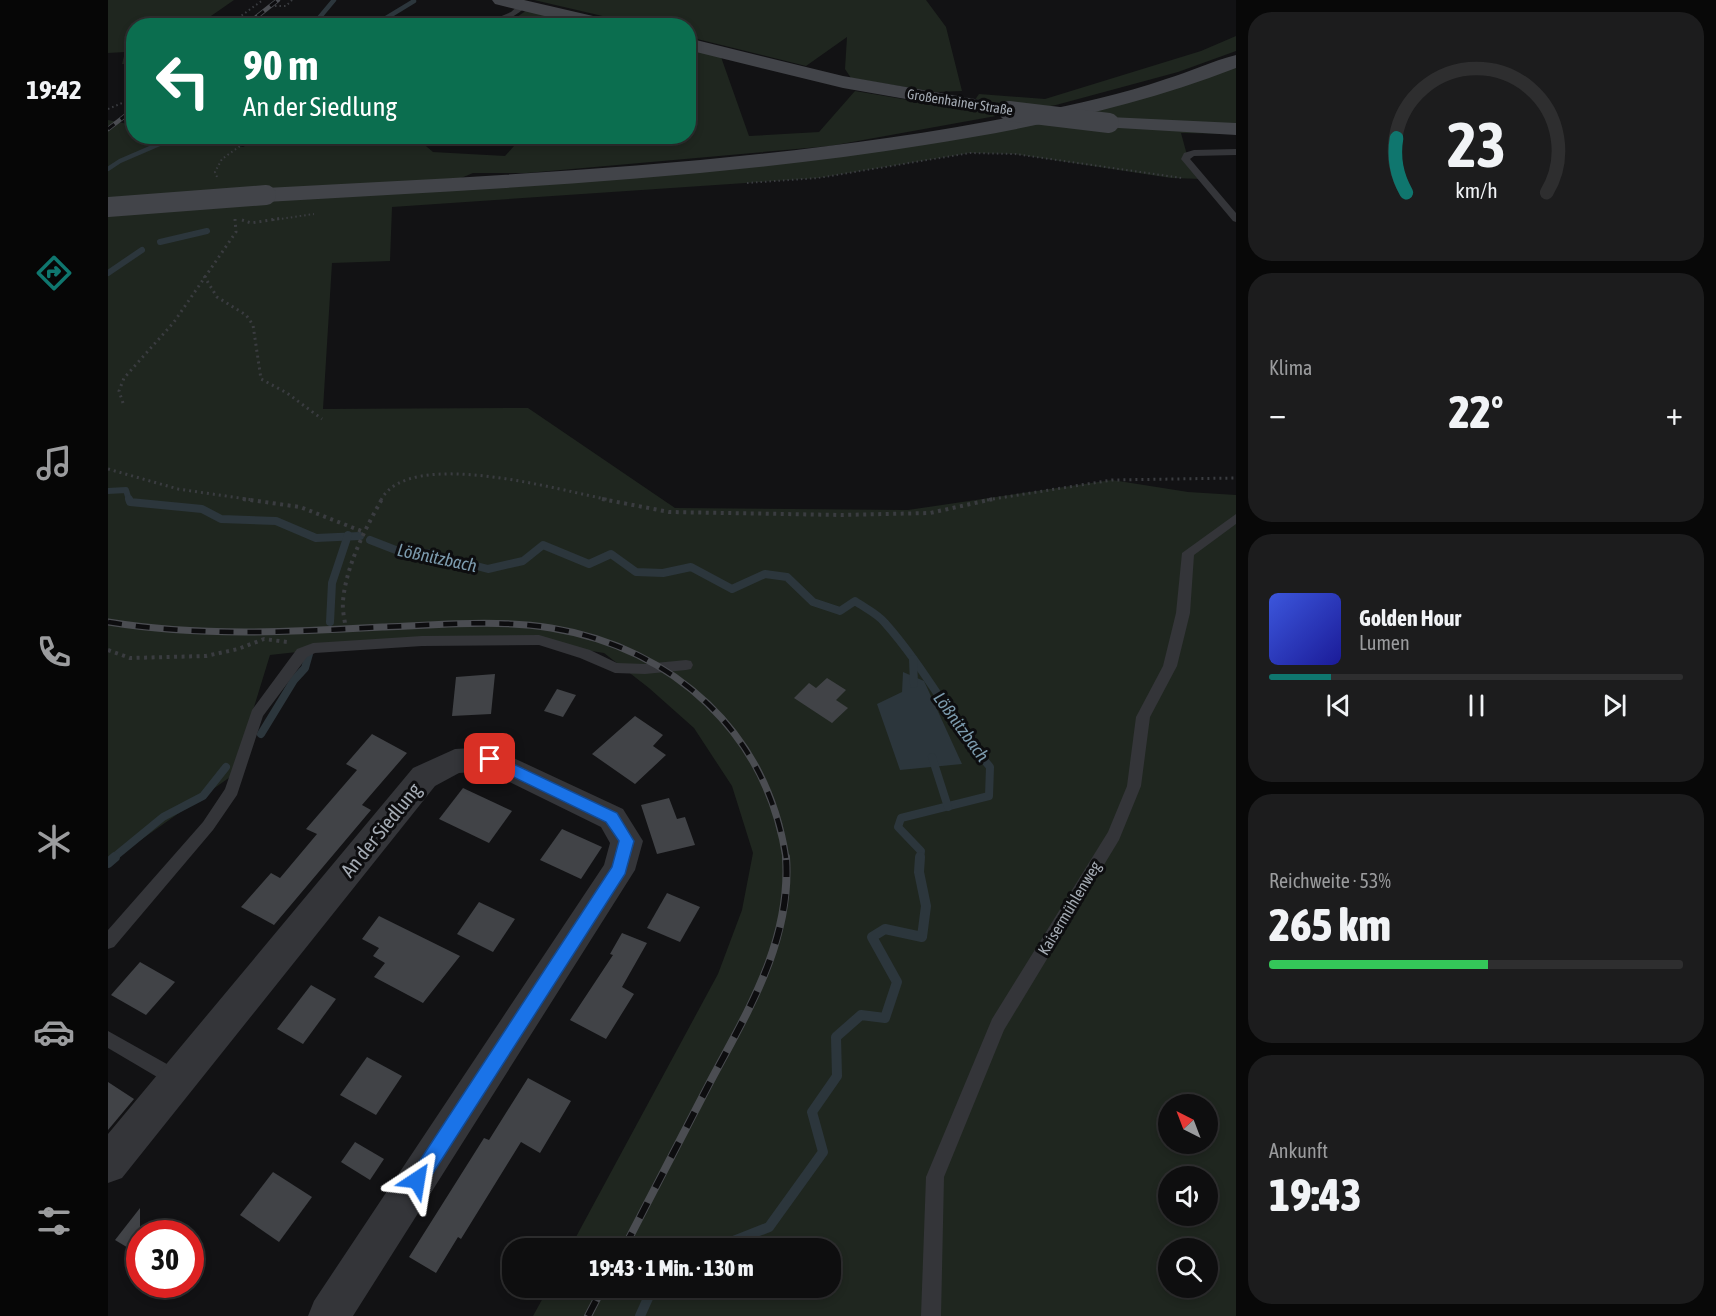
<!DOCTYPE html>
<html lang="de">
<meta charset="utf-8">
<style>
body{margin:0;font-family:"Asap Condensed",sans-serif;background:#1c1c1d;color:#f1f3f6;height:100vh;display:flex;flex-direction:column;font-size:22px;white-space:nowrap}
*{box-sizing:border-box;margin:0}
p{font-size:20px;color:#9b9c9e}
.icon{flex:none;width:33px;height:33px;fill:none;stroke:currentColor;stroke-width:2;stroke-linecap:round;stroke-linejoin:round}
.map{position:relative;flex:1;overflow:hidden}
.side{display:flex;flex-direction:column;gap:12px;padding:12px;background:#080808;width:480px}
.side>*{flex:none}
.top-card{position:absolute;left:18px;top:18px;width:570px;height:126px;border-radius:24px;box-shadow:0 3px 9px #0003,0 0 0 2px #2e2e2f;background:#0b6e4f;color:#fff;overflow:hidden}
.needle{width:39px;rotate:318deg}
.buttons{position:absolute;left:1050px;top:1094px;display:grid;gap:12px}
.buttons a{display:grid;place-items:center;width:60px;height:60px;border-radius:50%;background:#0e0e0f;box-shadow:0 3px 9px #0003,0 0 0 2px #2e2e2f;font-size:30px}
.speed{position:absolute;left:18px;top:1220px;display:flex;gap:12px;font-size:30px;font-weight:700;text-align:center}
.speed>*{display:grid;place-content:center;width:78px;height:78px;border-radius:50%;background:#0e0e0f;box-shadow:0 3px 9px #0003,0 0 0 2px #2e2e2f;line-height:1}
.speed .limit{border:9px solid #d22;background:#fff;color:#111}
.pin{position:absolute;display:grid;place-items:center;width:51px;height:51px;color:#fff;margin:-26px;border-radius:12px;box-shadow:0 3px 9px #0006}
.me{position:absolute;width:66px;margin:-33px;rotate:33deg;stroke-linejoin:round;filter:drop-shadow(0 0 4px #0008)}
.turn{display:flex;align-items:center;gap:21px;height:126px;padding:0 18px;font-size:27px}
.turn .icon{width:78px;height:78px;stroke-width:2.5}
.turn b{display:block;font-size:42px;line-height:51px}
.big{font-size:45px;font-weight:800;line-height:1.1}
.side .widget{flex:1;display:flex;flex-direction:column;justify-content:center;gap:9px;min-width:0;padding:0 21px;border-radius:24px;background:#1c1c1d}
.side .dial{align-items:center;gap:0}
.dial svg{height:156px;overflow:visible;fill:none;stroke:#2e2e2f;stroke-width:7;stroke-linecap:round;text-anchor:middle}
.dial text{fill:#f1f3f6;stroke:none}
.song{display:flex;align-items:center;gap:18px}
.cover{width:72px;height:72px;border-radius:9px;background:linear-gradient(135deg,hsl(230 70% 55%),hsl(240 70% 35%))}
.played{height:6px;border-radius:3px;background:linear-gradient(90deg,#0f766e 15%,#2e2e2f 15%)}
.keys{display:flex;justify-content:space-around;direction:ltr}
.heat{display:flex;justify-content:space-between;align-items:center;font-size:33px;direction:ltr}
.charge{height:9px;border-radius:4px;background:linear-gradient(90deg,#34c759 53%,#2e2e2f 0)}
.trip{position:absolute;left:394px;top:1238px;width:339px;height:60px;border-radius:24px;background:#0e0e0f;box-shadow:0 3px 9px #0003,0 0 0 2px #2e2e2f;font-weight:800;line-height:60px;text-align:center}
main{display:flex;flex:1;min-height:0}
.dock{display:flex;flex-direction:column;width:108px;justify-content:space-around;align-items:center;background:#060606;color:#9b9c9e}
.dock .icon{width:42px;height:42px}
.dock .active{color:#0f766e}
.dock b{font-size:27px;color:#f1f3f6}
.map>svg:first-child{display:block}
.green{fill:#1f261f;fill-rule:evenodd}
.water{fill:#2c363c}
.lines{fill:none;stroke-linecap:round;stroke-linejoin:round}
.stream-far3{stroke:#2c363c;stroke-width:4.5}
.stream-far2{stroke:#2c363c;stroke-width:6}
.stream-far1{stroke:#2c363c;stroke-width:8}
.stream{stroke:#2c363c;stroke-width:10}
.building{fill:#414347}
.path-far2{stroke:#3a3c40;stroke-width:2;stroke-dasharray:1.5 3;stroke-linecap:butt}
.path-far1{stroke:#3a3c40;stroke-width:3;stroke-dasharray:2 4;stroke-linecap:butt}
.path{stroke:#3a3c40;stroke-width:4;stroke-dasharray:3 4.5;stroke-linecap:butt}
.lane{fill:#343539;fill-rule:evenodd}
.street{fill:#343539;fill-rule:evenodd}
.secondary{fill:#424449;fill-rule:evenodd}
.rail-far2-casing{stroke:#4b4d52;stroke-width:4.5}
.rail-far1-casing{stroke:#4b4d52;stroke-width:7}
.rail-casing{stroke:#4b4d52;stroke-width:8}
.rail-far2{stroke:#0d0d0f;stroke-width:3;stroke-dasharray:8;stroke-linecap:butt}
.rail-far1{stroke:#0d0d0f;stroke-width:4.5;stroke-dasharray:14;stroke-linecap:butt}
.rail{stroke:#0d0d0f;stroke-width:6;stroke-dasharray:17;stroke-linecap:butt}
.secondary-bridge{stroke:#424449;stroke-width:20}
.route{fill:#1a73e8;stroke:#114b97;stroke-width:1.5}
.labels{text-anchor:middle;stroke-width:6;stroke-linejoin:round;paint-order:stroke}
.far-street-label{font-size:14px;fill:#a4abb4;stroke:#0d0d0f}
.street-label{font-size:16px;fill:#a4abb4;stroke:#0d0d0f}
.water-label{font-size:18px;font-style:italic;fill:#7c9bae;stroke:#0d0d0f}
.near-street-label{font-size:20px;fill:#a4abb4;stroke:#0d0d0f}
</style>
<main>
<nav class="dock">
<b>19:42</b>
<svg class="icon active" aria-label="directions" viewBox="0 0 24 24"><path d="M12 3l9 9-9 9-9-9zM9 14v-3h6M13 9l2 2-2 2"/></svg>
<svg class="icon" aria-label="music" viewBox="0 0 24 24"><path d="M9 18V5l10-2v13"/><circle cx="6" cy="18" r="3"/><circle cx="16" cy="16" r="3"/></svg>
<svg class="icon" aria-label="phone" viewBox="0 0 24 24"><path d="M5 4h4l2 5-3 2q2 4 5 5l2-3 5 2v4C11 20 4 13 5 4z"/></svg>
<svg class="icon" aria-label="climate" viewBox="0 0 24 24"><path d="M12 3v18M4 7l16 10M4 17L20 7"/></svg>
<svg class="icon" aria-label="car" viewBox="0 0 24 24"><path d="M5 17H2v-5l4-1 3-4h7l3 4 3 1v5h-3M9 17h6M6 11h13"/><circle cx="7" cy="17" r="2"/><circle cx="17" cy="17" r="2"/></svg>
<svg class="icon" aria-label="filters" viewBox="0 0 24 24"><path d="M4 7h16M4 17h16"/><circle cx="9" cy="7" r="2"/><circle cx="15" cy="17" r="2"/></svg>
</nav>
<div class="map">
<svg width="1128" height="1316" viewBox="0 0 1128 1316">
<rect width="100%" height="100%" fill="#121214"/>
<!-- green -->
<g class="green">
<polygon points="0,0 126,0 90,25 26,26 25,64 14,64 17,52 0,53"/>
<polygon points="426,0 818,0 838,27 854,91 827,92 743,78 737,69 739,37 698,66 581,37 580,26 533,25"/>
<polygon points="419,10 485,25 396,26"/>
<path d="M1128,36V51L1070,72L948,105L722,146L419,173H365L329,188L815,144L1128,66V134L1073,133L1079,155L1096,179L1063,178L907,154L862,153L710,178L284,207L282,261L224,263L215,409L420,408L567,508L800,510L1004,480L1080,492L1128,495V1316H425L441,1287H723V1248H462L610,974L634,910L645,853L624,786L586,728L541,688L496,653L415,640L244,646L162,655L125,775L0,863V120L25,125L26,136L81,137L135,147L155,137L306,136L325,152L397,156L414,137L580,136L581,49L613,57L641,136L711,132L747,91L860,110L871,94L937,99L1093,51ZM1060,1104H1100V1143H1060ZM1060,1176H1100V1215H1060ZM1060,1248H1100V1287H1060Z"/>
</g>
<!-- water -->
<polygon class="water" points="795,672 816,681 854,764 792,770 769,704 794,692"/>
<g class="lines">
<!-- stream-far3 -->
<g class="stream-far3">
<polyline points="199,26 211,18 226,0"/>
<polyline points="265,26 306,1"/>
<polyline points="0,169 12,161 70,136"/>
</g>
<!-- stream-far2 -->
<g class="stream-far2">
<polyline points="52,242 99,231"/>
<polyline points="0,273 34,250"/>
<polyline points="0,491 18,490 21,500"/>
</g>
<!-- stream-far1 -->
<g class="stream-far1">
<polyline points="21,499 22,502 94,509 113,519 168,521 208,538 252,536"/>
<path d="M262,540L298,554L319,553L380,569L415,561L435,545L481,564L503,554L528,572L555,573L583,567L624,589L657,574L679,577L705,602L732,611L747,601C757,608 770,614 777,623C817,668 844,722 882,767L881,796L793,818L790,827L813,851L812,858"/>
<polyline points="222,622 224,583 240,535"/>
<polyline points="805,659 806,684"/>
<polyline points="153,734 186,680 197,668 201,654"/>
<polyline points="824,757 840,807"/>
<polyline points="5,858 55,817 95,796 118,767"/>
</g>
<!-- stream -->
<g class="stream">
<polyline points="0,863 7,857"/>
<polyline points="608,1248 661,1227 715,1152 704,1112 729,1076 728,1037 753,1015 777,1018 789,982 764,937 777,929 814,937 818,906 811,872 812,857"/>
<polyline points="532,1316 545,1287"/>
</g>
</g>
<!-- building -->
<g class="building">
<polygon points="387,674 383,714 344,716 348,677"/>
<polygon points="719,678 738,690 728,700 740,708 724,723 686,698 701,683 708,688"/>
<polygon points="449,689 468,695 455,717 436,711"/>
<polygon points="527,716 555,735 545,746 558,755 527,784 484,754"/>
<polygon points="264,734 299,753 254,805 263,810 166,925 133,907 163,873 172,878 209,834 198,829 249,770 238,764"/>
<polygon points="355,788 404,811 381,843 331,819"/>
<polygon points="561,798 569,819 577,817 587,845 549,854 533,805"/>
<polygon points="454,829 494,847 473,879 432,860"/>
<polygon points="559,893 592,907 572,942 539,928"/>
<polygon points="371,902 407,919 385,952 349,934"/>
<polygon points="271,916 352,956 315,1003 266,977 277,963 265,956 271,948 254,939"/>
<polygon points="514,933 539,943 514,987 526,994 498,1039 462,1020 505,955 502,954"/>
<polygon points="32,962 67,982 38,1015 3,995"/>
<polygon points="203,985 228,999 195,1044 169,1029"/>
<polygon points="259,1057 294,1076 268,1115 232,1095"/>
<polygon points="420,1078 463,1101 432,1153 413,1142 353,1239 350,1237 328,1273 301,1257 376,1138 381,1140"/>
<polygon points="0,1082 26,1099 0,1130"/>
<polygon points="247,1142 276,1159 262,1180 233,1162"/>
<polygon points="165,1172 204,1197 171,1242 132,1215"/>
<polygon points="32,1208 32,1255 7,1240"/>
</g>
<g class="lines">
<!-- path-far2 -->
<g class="path-far2">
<polyline points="167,6 178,6 184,0"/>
<polyline points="119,26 155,0"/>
<polyline points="0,109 26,98"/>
<polyline points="109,177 107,172 114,159 146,136"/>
<polyline points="639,183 710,178 862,153 907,154 1074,178"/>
<polyline points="165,220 206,214"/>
</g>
<!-- path-far1 -->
<g class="path-far1">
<polyline points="134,220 143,223 175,218"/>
<polyline points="96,276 109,297 138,315 145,325 153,379 179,393 214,419"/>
<polyline points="15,403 11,391 16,378 66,322 128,232 127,219"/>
<polyline points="0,469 70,489 145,500"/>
<path d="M273,500C301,446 454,491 502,500"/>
<polyline points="879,500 1004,480 1128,478"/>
</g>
<!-- path -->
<g class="path">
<polyline points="135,499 192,507 256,532"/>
<polyline points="494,499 561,512 733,515 822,513 885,499"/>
<path d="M238,630C237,621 234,610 235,601C238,566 257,529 274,499"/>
<polyline points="0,650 22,658 98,656 130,649 156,639 179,642"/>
</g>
<!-- lane -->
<g class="lane">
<path d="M414,2L421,4C407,18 389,26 370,26L403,12Z"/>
<polygon points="1128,149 1128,155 1086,156 1082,159 1128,213 1128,222 1125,221 1073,159 1076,153 1086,150"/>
<polygon points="1128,514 1128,524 1086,555 1082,613 1069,666 1042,717 1033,786 1011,840 896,1030 836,1177 833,1316 813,1316 818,1177 884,1019 1000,832 1019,786 1028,717 1055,666 1068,613 1074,553"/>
<polygon points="431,635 482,650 509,663 537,664 578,660 583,661 585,665 583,669 578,670 537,674 507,673 472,658 431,645 314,646 207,653 199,657 155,716 129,795 105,830 6,947 0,949 0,930 95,822 117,789 144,710 189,649 205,643 314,636"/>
<polygon points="0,1031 73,1072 76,1078 73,1084 67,1086 61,1084 0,1048"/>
</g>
<!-- street -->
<polygon class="street" points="382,747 515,809 535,841 527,870 245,1316 200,1316 206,1301 496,865 502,843 493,827 379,771 351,773 327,786 14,1178 0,1183 0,1134 305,768 347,749"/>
<!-- secondary -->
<g class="secondary">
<polygon points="384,0 416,0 511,22 513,26 478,26 387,4"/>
<polygon points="580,38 735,76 901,105 908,107 911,111 908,115 901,117 735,88 580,50"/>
<path d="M1128,55V68C1028,107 923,128 817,145C599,180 378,189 158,202L150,200L147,195L150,190L158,188C414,174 672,164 924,113C969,104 1014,94 1058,79C1081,72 1104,61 1128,55Z"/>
<polygon points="1001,117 1128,123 1128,135 994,127 991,123 994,119"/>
</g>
<!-- rail-far2 casing -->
<g class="rail-far2-casing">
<g id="rail-far2">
<polyline points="137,26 170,0"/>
<polyline points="0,129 26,109"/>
</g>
</g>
<!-- rail-far1 casing -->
<g class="rail-far1-casing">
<path id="rail-far1" d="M0,622C92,637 183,632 276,627C331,625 387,619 443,628C566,648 659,733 678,858"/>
</g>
<!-- rail casing -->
<g class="rail-casing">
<g id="rail">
<path d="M516,1248C544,1194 572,1140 600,1086C638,1014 684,942 678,857"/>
<polyline points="480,1316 495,1287"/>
</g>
</g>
<!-- rail-far2 -->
<use href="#rail-far2" class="rail-far2"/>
<!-- rail-far1 -->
<use href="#rail-far1" class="rail-far1"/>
<!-- rail -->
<use href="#rail" class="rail"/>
<!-- secondary-bridge -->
<g class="secondary-bridge">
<polyline points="901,111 1001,123"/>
<polyline points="0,207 158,195"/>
</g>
</g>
<!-- route -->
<polygon class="route" points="382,753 509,813 526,841 517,874 316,1187 309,1189 303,1187 300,1180 303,1174 504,867 511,841 498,822 377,763 375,759 377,754"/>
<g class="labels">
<!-- far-street labels -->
<g class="far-street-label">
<text transform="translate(852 102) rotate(9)" y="5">Großenhainer Straße</text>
</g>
<!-- street labels -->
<g class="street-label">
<text transform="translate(961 908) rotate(-59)" y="6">Kaisermühlenweg</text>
</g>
<!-- water labels -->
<g class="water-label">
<text transform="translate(329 558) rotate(12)" y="6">Lößnitzbach</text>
<text transform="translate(853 727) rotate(54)" y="6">Lößnitzbach</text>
</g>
<!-- near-street labels -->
<g class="near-street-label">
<text transform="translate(273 830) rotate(-51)" y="7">An der Siedlung</text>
</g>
</g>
</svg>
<div class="buttons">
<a><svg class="needle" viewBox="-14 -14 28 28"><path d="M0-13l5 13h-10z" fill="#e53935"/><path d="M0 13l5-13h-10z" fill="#9b9c9e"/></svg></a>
<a><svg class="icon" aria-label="sound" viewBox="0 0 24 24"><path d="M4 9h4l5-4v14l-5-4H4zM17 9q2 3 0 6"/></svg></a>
<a><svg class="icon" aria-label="search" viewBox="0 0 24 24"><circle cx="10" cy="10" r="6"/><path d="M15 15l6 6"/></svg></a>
</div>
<div class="speed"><div class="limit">30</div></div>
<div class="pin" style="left:382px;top:759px;background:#d93025"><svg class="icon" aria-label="arrive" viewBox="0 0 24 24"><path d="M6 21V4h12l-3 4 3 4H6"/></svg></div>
<svg class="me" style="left:309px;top:1180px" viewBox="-20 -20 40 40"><path d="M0-17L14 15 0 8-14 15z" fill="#1a73e8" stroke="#fff" stroke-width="4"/></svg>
<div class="trip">19:43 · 1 Min. · 130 m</div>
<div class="top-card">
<div class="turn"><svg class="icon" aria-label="left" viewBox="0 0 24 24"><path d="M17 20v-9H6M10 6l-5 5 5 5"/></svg><div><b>90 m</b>An der Siedlung</div></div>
</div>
</div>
<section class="side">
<div class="widget dial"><svg viewBox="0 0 100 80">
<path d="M14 69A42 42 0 1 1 86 69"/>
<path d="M14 69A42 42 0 0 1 9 41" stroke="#0f766e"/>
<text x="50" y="56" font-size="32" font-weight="700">23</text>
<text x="50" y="72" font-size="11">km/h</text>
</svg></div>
<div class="widget"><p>Klima</p>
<div class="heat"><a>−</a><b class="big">22°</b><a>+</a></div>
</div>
<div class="widget">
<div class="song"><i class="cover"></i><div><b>Golden Hour</b><p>Lumen</p></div></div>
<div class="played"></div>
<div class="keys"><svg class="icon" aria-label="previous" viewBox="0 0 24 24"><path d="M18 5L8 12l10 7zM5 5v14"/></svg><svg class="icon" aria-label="pause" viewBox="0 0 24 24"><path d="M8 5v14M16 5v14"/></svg><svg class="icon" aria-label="next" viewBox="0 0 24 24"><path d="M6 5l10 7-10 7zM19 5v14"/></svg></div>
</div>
<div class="widget"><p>Reichweite · 53%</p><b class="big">265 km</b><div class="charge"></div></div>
<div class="widget"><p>Ankunft</p><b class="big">19:43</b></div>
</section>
</main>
